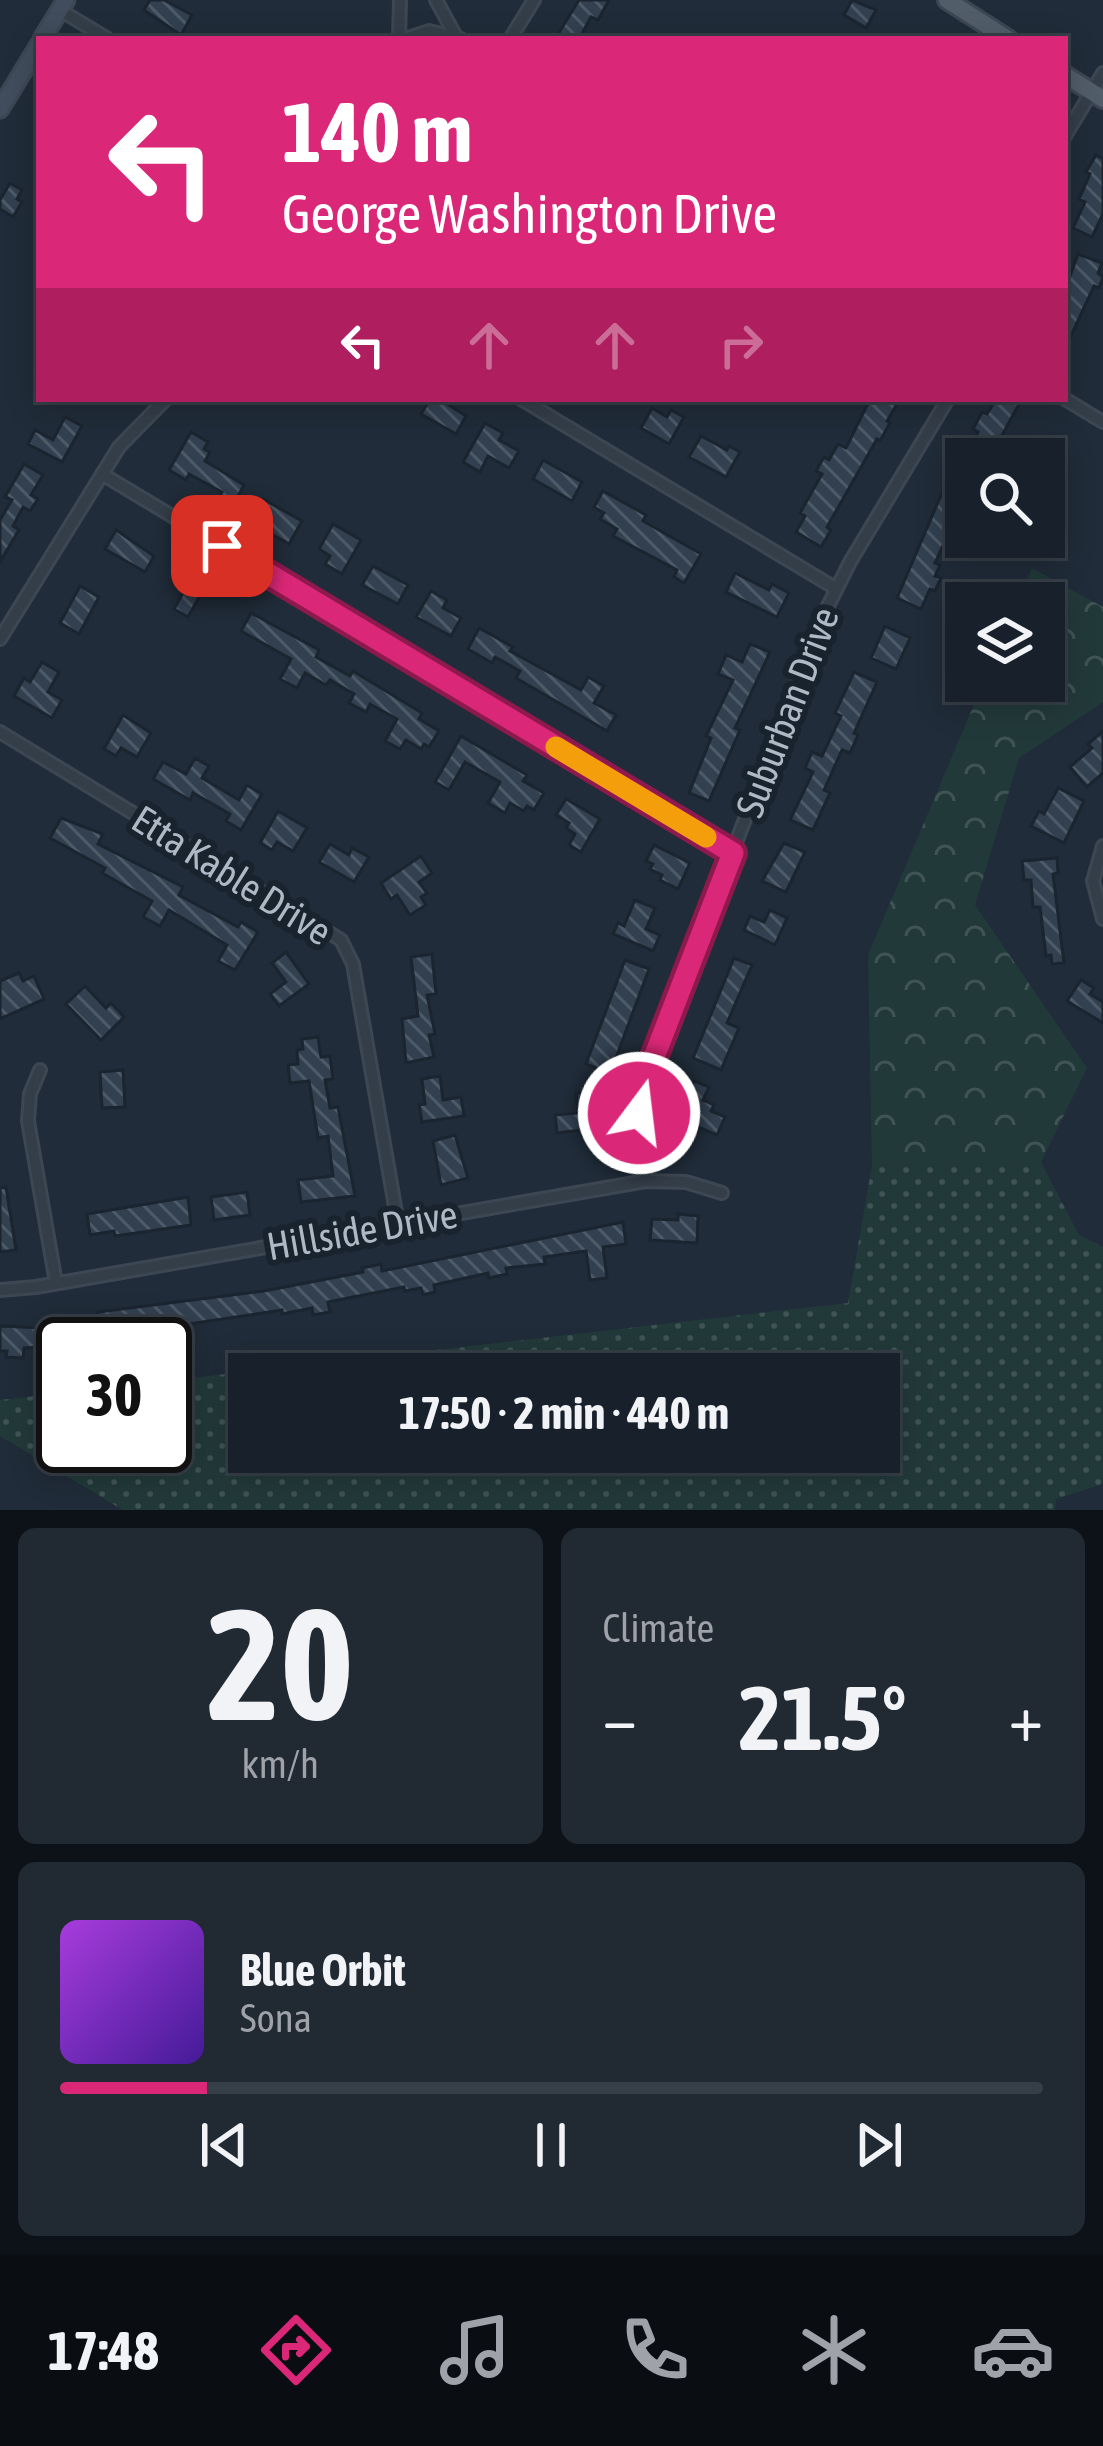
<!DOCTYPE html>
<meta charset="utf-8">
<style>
body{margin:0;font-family:"Asap Condensed",sans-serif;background:#212933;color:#f1f3f6;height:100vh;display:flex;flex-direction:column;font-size:45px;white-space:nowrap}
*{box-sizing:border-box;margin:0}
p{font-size:39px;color:#9fa3a9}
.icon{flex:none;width:66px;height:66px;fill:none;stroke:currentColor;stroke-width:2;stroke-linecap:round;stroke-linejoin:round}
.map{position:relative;height:1510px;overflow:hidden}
.sheet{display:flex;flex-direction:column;gap:18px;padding:18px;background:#0d1218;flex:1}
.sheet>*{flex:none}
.guide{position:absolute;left:36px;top:36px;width:1032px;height:366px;border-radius:0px;box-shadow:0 6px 30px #0003,0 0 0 3px #363e47;background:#db2777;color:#fff;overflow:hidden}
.controls{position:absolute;left:945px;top:438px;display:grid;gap:24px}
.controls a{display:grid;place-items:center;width:120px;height:120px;border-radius:0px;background:#18212b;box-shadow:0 6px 30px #0003,0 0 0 3px #363e47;font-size:60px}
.speed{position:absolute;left:36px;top:1317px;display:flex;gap:24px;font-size:60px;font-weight:700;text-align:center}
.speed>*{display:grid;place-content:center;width:156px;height:156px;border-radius:50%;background:#18212b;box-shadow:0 6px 30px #0003,0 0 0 3px #363e47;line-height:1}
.speed .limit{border:6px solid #111;border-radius:18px;background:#fff;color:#111}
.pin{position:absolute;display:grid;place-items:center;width:102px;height:102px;color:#fff;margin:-51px;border-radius:24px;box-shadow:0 6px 18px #0006}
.me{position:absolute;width:132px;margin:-66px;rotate:15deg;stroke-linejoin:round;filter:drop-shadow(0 0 9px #0008)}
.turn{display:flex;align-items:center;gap:42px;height:252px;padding:0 48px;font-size:54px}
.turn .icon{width:156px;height:156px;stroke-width:2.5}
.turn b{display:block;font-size:84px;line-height:102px}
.lanes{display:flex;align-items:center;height:114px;padding:0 48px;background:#0003;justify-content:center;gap:60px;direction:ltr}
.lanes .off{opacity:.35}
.big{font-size:90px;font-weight:700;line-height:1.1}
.sheet .card{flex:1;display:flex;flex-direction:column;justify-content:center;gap:18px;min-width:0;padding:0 42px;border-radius:18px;background:#212933}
.sheet .dial{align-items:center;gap:0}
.dial b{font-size:156px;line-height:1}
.song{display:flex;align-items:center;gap:36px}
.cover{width:144px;height:144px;border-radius:18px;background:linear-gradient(135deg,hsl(280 70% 55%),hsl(260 70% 35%))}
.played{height:12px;border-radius:6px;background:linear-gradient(90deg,#db2777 15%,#363e47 15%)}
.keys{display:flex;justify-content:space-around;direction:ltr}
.heat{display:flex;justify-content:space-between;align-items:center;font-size:66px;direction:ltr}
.sheet .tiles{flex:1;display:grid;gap:18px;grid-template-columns:1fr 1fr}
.card:last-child{grid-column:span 2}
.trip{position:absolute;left:228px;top:1353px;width:672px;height:120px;border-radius:0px;background:#18212b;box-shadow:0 6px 30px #0003,0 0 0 3px #363e47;font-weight:700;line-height:120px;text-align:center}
.dock{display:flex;height:192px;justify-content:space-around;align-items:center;background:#0a0d11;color:#9fa3a9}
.dock .icon{width:84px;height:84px}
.dock .selected{color:#db2777}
.dock b{font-size:54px;color:#f1f3f6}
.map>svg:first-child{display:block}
.grass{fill:url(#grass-dots);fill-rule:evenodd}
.forest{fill:url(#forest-crowns)}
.building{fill:url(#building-back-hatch);stroke:#1b2530;stroke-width:3}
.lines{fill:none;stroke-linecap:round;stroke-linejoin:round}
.street-casing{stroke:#3d4753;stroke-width:16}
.secondary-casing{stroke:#3d4753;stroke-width:21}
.primary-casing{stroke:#3d4753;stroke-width:22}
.street{stroke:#343e49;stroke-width:10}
.secondary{stroke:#414d5c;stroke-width:15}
.primary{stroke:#515d69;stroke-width:16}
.route-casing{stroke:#8e194d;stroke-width:30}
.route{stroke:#db2777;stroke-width:21}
.slow{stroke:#f59e0b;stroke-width:21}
.labels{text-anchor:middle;stroke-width:12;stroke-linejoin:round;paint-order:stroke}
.street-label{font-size:39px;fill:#aeb9c6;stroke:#19232e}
</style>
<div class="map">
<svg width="1103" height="1510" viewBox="0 0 1103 1510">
<defs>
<pattern id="grass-dots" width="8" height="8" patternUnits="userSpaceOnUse" patternTransform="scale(3)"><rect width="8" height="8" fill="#22393a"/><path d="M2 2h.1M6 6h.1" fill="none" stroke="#405455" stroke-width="1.8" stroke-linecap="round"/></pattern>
<pattern id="forest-crowns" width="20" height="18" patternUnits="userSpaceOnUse" patternTransform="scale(3)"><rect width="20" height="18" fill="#22393a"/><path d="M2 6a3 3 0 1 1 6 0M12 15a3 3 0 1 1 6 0" fill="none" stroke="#405455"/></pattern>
<pattern id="building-back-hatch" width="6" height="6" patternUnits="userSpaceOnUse" patternTransform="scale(3)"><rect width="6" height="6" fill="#324050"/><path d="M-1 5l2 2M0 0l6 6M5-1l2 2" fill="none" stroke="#4d5a68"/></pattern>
</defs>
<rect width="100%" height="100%" fill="#202c39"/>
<!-- grass -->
<path class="grass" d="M1041,1162L1079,1235L1103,1247V1484L1056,1499L1055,1510H123L0,1436V1400L63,1393V1446H165V1381L848,1303L872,1165ZM249,1374H879V1452H249Z"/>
<!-- forest -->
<polygon class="forest" points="1032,568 1103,607 1103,702 1019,758 975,905 1087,1068 1041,1162 872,1165 868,955 984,681 1044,681 1044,603 1017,603"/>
<!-- building -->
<g class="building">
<polygon points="150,0 164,0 192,15 181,35 144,10"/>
<polygon points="579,0 609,0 598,20 591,17 579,39 555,39"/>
<polygon points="852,0 876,10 866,28 844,15"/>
<polygon points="1096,155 1103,159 1103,214 1092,237 1073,228 1085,202 1079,199 1090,174 1086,172"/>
<polygon points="10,183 22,190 17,199 22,202 13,217 0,209 0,200"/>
<polygon points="1078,254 1102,263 1098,273 1103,277 1099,288 1094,286 1065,349 1065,290"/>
<polygon points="430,399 439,399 466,416 456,434 421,414"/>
<polygon points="870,399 900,399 887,421 890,423 880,441 877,439 827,527 831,530 821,547 796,532 805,516 800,513 822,474 816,471 824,457 829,460 838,444 846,448"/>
<polygon points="996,399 1019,404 989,459 963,459 978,432 973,429 982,412 987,414"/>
<polygon points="652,408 667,417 671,410 684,417 669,444 641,428"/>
<polygon points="65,417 82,426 62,462 28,444 35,430 53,440"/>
<polygon points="485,423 503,433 499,440 519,451 509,468 488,456 480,472 463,462"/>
<polygon points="191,432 208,442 204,449 210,452 205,461 244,485 233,506 219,498 222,492 189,474 186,480 169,470"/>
<polygon points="701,436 727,450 729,446 740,452 726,477 689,457"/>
<polygon points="543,460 582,482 572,501 533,479"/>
<polygon points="956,460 966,466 966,496 935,563 940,565 935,576 941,578 935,591 930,589 921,609 897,598"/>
<polygon points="24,464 43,475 31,495 38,499 30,511 23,507 13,526 19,530 0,562 0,520 12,500 5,497"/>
<polygon points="603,491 646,515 643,521 701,554 684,583 674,577 677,570 613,536 617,529 600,519 604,513 594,507"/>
<polygon points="263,499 302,521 289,544 250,522"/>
<polygon points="333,524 361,540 342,574 325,564 330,556 319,549"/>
<polygon points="116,530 154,556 145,572 105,549"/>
<polygon points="373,566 408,585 398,604 362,585"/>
<polygon points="735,573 769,590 772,584 789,593 777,617 726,592"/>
<polygon points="193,575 207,583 188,617 174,609"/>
<polygon points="80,586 99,597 79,634 60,623"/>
<polygon points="431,591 447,600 443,608 461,618 451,636 416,617"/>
<polygon points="251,613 319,650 316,657 350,676 353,671 422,713 419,719 439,731 429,747 424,744 421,749 406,740 400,749 385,741 397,719 370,704 366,712 349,703 354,694 330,680 326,685 305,673 297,688 280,679 291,659 241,631"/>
<polygon points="885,626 910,638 896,669 871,658"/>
<polygon points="479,628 513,647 510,651 581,690 588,677 604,686 594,703 616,715 607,731 516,678 520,671 495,657 492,663 468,649"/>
<polygon points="750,644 770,652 735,728 740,730 709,801 689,793 711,738 706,736 733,680 718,674 726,655 742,662"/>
<polygon points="42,662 59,672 48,692 62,700 52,718 14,696 24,678 30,682"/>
<polygon points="854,672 877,682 854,733 858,735 850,753 842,750 824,790 830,793 813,830 790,820 813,772 805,768 812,752 822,756 841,716 835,713"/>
<polygon points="123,715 151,733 137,757 121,748 116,756 104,749"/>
<polygon points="1103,731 1103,773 1087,787 1070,767 1092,748 1088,744"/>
<polygon points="461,736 527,775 523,781 544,793 534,810 527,806 524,811 510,803 505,813 488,803 500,782 465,762 449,790 435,782"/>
<polygon points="195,758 209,766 202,778 239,800 247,785 262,794 241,830 226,821 230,814 193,793 190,800 153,779 163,762 186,774"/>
<polygon points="1058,788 1084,801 1064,843 1031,826 1039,811 1044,814"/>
<polygon points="566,799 600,819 581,852 569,845 575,834 566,828 569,823 556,815"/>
<polygon points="278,811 307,828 293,851 277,842 272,850 260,843"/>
<polygon points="61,818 103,834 98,844 183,887 179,895 238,927 241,922 258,932 235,970 218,961 227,945 169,910 160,926 143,917 152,901 102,873 105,868 50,838"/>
<polygon points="784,843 805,852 786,892 762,881"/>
<polygon points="330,844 349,855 352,848 369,857 354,882 319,862"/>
<polygon points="654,845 690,863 678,889 660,880 662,875 650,869 653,864 646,861"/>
<polygon points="421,856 432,873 419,882 427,893 421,897 426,905 410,915 397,895 391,899 381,883"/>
<polygon points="1057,858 1058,873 1053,874 1064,963 1052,964 1051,955 1046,956 1040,907 1033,907 1031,880 1024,880 1022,861"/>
<polygon points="635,900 655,908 646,929 660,935 653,951 613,934 618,923 624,926"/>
<polygon points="770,910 787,918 775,945 744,930 750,916 764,922"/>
<polygon points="286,952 309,984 279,1006 270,994 286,982 272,963"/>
<polygon points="432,954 436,994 427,995 435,1034 429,1035 434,1057 406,1063 402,1019 418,1016 411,957"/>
<polygon points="734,958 752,965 727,1023 739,1028 721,1070 693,1058"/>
<polygon points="625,960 649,969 610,1074 586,1064"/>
<polygon points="19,973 23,981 34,976 44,999 0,1019 0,981"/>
<polygon points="1081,980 1094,988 1090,994 1103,1002 1103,1023 1067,1001"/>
<polygon points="85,986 106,1008 111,1003 124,1017 101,1040 66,1004"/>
<polygon points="318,1037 321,1057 330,1056 333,1079 325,1080 330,1108 338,1107 355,1196 301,1202 298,1180 333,1176 328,1136 318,1138 309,1081 290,1083 288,1065 298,1064 297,1050 303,1049 302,1039"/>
<polygon points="123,1070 125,1107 102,1108 100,1072"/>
<polygon points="440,1076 443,1100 461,1097 464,1116 422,1122 419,1105 425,1104 422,1079"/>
<polygon points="694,1081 709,1087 703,1100 714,1105 711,1111 725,1117 717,1135 678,1118"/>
<polygon points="594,1091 599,1134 583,1136 582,1130 557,1133 555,1115 578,1113 576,1093"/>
<polygon points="455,1135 468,1178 441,1185 433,1141"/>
<polygon points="6,1187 16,1250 0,1252 0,1188"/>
<polygon points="247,1192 250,1215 214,1220 211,1197"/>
<polygon points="188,1197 191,1225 115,1236 114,1231 90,1235 87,1214"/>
<polygon points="678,1214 698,1216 697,1243 650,1240 652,1219 678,1220"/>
<polygon points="623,1222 626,1244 603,1247 607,1278 590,1280 586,1251 544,1257 545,1264 506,1268 507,1274 489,1278 488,1273 434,1285 435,1292 423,1295 421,1288 405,1291 404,1287 328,1302 330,1312 313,1315 312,1308 282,1314 282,1310 182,1325 183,1329 135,1333 136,1340 122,1343 24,1348 23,1358 6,1357 7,1351 0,1351 0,1326 41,1328 40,1323 98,1318 98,1312 264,1291 363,1272 362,1268 381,1264 382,1271"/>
</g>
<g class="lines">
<!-- street casing -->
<g class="street-casing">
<g id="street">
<polyline points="436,0 454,33"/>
<polyline points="60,10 108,39"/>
<polyline points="399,39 400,0"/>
<polyline points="405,39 429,31 461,39"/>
<polyline points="510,39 534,0"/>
<polyline points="1065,136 1103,73"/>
<polyline points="521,399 835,588"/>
<polyline points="1065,399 1103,422"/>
<polyline points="102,474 733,853"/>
<polyline points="0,639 119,447 166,399"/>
<polyline points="0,732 341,940 353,964 398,1224"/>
<polyline points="1103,846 1093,881 1103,919"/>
<polyline points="40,1070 30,1094 28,1121 56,1283"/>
<polyline points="646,1181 639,1113 646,1078 822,618 850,562 948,399"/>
<polyline points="0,1290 36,1287 646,1181 686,1182 722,1193"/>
</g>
</g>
<!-- secondary casing -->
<g class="secondary-casing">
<g id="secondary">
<polyline points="42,39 66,0"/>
<polyline points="0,109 39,45"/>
</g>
</g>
<!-- primary casing -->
<g class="primary-casing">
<g id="primary">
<polyline points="947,0 1008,39"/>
<polyline points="1065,75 1103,99"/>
</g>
</g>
<!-- street -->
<use href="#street" class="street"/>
<!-- secondary -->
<use href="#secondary" class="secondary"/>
<!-- primary -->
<use href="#primary" class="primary"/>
</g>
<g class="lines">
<!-- route casing -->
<g class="route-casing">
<polyline id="route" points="222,546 733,853 646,1078 639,1113"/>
</g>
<!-- route -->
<use href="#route" class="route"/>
<!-- slow -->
<polyline class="slow" points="556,747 706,837"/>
</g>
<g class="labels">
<!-- street labels -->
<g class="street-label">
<text transform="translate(787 712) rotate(-69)" y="14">Suburban Drive</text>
<text transform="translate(232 875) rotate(32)" y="14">Etta Kable Drive</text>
<text transform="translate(362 1230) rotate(-10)" y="14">Hillside Drive</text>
</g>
</g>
</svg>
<div class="controls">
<a><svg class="icon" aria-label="search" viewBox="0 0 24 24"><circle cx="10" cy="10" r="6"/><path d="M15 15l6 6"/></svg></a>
<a><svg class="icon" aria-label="layers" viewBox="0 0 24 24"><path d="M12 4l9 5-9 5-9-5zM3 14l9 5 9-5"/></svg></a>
</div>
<div class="speed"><div class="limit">30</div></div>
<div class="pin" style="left:222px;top:546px;background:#d93025"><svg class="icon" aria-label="arrive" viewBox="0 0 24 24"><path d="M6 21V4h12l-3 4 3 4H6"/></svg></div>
<svg class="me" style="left:639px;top:1113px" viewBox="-20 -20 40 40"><circle r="17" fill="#db2777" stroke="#fff" stroke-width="3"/><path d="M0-11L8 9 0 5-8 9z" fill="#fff"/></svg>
<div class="trip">17:50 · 2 min · 440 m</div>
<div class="guide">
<div class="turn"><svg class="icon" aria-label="left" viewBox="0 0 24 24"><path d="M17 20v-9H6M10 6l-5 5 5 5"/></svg><div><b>140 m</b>George Washington Drive</div></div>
<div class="lanes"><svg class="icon" aria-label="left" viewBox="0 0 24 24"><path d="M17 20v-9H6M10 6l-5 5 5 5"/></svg><svg class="icon off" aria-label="ahead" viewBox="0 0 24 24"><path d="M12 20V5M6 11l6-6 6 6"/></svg><svg class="icon off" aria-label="ahead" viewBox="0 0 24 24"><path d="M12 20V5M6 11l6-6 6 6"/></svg><svg class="icon off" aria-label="right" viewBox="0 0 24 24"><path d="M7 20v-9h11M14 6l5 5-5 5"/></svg></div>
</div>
</div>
<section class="sheet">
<div class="tiles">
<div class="card dial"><b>20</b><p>km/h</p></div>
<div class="card"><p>Climate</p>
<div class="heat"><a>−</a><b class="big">21.5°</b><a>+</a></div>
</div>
<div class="card">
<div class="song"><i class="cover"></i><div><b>Blue Orbit</b><p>Sona</p></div></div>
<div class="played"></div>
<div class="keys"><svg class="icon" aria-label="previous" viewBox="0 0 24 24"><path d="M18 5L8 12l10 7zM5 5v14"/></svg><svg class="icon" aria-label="pause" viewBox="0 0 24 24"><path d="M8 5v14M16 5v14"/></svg><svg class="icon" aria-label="next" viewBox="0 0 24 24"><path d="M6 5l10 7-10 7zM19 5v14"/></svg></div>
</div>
</div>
</section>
<nav class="dock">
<b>17:48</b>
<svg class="icon selected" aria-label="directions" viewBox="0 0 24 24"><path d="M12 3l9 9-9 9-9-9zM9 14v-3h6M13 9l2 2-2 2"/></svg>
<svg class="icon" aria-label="music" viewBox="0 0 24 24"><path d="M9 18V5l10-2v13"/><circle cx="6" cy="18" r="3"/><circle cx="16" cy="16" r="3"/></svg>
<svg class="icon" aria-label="phone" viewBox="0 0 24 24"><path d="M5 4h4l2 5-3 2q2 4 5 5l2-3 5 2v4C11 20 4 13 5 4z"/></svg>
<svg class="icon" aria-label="climate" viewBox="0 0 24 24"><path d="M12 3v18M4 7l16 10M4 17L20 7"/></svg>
<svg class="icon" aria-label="car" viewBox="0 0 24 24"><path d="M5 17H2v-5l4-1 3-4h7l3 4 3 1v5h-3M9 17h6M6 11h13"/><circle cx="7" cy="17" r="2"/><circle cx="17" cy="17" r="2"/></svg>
</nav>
